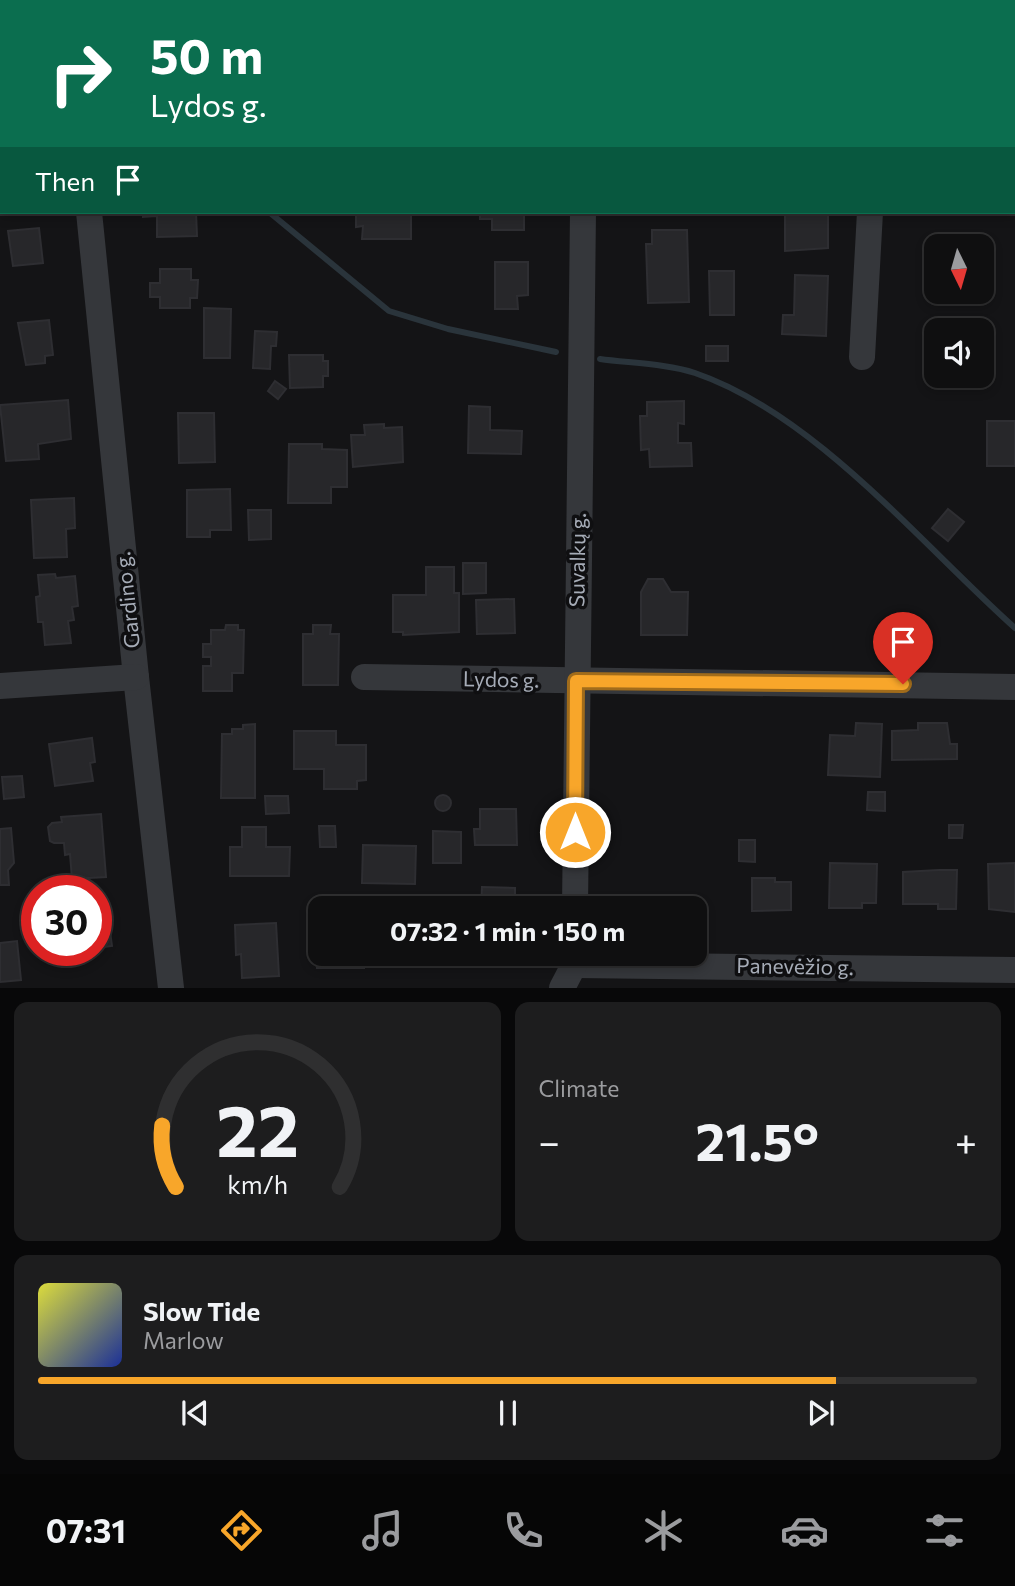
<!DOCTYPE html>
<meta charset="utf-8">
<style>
body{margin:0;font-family:Commissioner,sans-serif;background:#1d1d1e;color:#f1f3f6;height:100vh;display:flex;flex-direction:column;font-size:26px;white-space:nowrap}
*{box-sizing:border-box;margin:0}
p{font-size:23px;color:#9b9c9f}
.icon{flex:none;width:38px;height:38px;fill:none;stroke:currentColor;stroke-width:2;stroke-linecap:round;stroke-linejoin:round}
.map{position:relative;height:988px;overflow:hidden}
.details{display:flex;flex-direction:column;gap:14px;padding:14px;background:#080809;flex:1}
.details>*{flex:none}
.top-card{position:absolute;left:0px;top:0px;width:1015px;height:214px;box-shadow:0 4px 10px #0003,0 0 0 2px #2f2f30;background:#0b6e4f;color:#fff;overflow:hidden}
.needle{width:46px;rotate:175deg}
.fabs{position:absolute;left:924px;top:234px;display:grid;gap:14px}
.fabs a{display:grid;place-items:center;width:70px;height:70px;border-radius:14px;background:#0f0f10;box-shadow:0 4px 10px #0003,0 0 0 2px #2f2f30;font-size:35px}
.speed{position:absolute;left:21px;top:875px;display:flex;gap:14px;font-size:35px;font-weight:700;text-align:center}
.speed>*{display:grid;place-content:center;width:91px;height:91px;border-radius:50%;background:#0f0f10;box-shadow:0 4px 10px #0003,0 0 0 2px #2f2f30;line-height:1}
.speed .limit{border:10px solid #d22;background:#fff;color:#111}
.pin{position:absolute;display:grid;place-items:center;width:60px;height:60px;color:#fff;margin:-72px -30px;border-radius:50% 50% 50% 0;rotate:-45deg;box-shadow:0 0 7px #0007}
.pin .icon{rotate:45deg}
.me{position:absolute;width:77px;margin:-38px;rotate:0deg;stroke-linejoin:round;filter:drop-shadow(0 0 5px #0008)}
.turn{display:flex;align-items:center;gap:24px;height:147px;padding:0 35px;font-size:32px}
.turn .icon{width:91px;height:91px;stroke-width:2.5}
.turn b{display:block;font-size:49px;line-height:60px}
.then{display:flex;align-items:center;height:66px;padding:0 35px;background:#0003;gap:14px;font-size:26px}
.big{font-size:52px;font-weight:700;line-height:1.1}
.details .card{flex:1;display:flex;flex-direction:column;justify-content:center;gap:10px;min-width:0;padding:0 24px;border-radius:14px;background:#1d1d1e}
.details .dial{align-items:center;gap:0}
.dial svg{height:182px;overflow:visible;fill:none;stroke:#2f2f30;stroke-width:7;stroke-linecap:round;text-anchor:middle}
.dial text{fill:#f1f3f6;stroke:none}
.song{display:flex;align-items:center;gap:21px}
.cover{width:84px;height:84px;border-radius:10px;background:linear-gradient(135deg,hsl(60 70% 55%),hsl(230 70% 35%))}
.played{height:7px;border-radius:4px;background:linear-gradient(90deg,#f8a62a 85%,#2f2f30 85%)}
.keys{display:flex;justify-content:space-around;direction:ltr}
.heat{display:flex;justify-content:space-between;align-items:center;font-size:38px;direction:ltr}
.details .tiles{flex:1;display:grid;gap:14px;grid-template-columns:1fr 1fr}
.card:last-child{grid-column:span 2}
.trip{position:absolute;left:308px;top:896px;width:399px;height:70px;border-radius:14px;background:#0f0f10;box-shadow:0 4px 10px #0003,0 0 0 2px #2f2f30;font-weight:700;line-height:70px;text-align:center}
.tab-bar{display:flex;height:112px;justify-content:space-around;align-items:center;background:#060606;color:#9b9c9f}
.tab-bar .icon{width:49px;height:49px}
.tab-bar .current{color:#f8a62a}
.tab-bar b{font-size:32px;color:#f1f3f6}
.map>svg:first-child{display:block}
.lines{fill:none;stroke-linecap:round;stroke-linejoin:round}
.stream{stroke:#2a343b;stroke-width:6}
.building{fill:#27272a;stroke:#2e2e32;stroke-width:2}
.street{stroke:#35373b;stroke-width:26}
.route-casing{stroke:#a16c1b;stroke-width:18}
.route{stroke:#f8a62a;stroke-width:12}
.labels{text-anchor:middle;stroke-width:7;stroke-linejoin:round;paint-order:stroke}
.street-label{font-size:21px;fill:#a6acb7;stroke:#0f0f11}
</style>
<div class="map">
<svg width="1015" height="988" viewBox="0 0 1015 988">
<rect width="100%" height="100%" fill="#141416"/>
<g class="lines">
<!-- stream -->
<g class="stream">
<polyline points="269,212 389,311 448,329 556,352"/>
<path d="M600,359C629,363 668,364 695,373C815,414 921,544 1015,628"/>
</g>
</g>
<!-- building -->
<g class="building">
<polygon points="143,212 196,212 197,236 157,237 157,216 143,217"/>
<polygon points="356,212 411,212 411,239 362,239 363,226 356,227"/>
<polygon points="480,212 524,212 524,230 492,230 492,219 480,219"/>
<polygon points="806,212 828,214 828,248 785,251 785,215 806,215"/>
<polygon points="39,228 43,263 13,266 8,231"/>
<polygon points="652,230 687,230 689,302 648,303 646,244 652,244"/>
<polygon points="495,262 528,262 528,295 517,296 518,309 495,309"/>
<polygon points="160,269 191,269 191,280 198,280 197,298 190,298 190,308 160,308 160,297 150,297 150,283 160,283"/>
<polygon points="709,271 734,271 734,315 710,315"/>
<polygon points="795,275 828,276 826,336 782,334 783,315 794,315"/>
<polygon points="204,308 231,309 230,358 204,358"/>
<polygon points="49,320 53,355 45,356 45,363 26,365 18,323"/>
<polygon points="255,331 277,332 276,346 271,346 270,369 253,368"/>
<rect x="706" y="346" width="22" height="15"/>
<polygon points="289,355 323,355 323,361 328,361 328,376 323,376 323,387 290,388"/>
<polygon points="275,381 286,389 278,399 268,391"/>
<polygon points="68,400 71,439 38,444 39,459 6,461 0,405"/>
<polygon points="684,401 684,424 678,423 678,443 691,443 692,466 650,467 649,449 641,450 640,416 647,416 647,402"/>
<polygon points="469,406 490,407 490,430 522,431 521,454 468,453"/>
<polygon points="178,413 214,413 215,462 179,463"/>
<rect x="987" y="421" width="28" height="45"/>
<polygon points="384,424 384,428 402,427 403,462 353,467 351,435 365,435 364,425"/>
<polygon points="289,444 322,444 322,449 347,450 347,487 331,487 331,503 288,503"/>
<polygon points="230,489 231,530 210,530 210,537 187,537 187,490"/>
<polygon points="74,498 75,528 66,529 67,557 34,558 31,500"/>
<polygon points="948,509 964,522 948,541 932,528"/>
<polygon points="248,510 271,510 271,539 249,540"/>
<polygon points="463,563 486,563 486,593 463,594"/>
<polygon points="426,567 454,567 454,593 459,593 459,632 403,635 403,632 393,632 393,595 426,595"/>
<polygon points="55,574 56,578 75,576 78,606 72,607 74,620 68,621 71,643 45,645 43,622 38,622 36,597 40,596 38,575"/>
<polygon points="648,579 663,579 671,592 688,592 687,635 641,635 641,592"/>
<polygon points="514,599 515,633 477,634 476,600"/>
<polygon points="226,625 238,625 238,630 244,630 243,673 232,673 232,691 203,691 203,666 211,666 211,657 203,657 203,644 211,644 211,630 225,630"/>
<polygon points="313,625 331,625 330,634 339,634 338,685 303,685 303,634 313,634"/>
<polygon points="856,723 882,724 880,777 828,775 830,735 855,736"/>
<polygon points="918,723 947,723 950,744 957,744 957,759 892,760 892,731 918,730"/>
<polygon points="255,724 255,798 221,798 222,734 232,734 232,729 243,729 243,725"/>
<polygon points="294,731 336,731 336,745 366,745 366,780 357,781 357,789 324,789 324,769 294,769"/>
<polygon points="92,738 95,762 90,763 93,781 55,786 49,744"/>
<polygon points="22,776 24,797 4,799 2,777"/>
<polygon points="868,792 885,792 885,811 867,810"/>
<circle cx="443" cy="803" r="8"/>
<polygon points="265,796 288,796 289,813 266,814"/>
<polygon points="480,809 516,809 517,845 475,845 474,829 480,829"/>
<polygon points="101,814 106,877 72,879 70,854 65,855 64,843 54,843 50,841 48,827 52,823 62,822 61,817"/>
<polygon points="949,825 963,825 962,838 949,838"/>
<polygon points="319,826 335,826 336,847 320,847"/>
<polygon points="242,827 266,827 266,847 290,847 289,876 230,876 230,847 242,847"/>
<polygon points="11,828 14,863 8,870 9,885 0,885 0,829"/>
<polygon points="433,831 461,832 461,863 433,863"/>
<polygon points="739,840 755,840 755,862 739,861"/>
<polygon points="363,845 416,846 415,884 362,883"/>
<polygon points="830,863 877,864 876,903 862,903 862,908 829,908"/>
<polygon points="1015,863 1015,912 989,909 988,864"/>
<polygon points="939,870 957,870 956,909 938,909 938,904 903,904 903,872"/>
<polygon points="752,878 775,878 775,882 791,882 791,910 752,911"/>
<polygon points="482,887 515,888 515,908 456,908 456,906 481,907"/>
<polygon points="107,909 112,946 96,948 96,910"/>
<polygon points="317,912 320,912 320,954 364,954 364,968 317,968"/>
<polygon points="276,923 279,976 242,978 241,954 236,955 235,925"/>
<polygon points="17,941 21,980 0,982 0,943"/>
</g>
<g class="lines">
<!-- street -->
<g class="street">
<polyline points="70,0 70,2"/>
<polyline points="805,0 859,2"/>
<polyline points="881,0 881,2"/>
<polyline points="586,2 586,0"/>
<polyline points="1013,5 1015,5"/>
<polyline points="89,212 136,677 171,988"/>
<polyline points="862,357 870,212"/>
<polyline points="364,677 1015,687"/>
<polyline points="0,686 136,677"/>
<polyline points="575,908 583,212"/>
<polyline points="574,965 1015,970"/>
<polyline points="562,988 574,965 575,954"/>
</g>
</g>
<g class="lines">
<!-- route casing -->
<g class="route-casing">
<polyline id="route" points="575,832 576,681 903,684"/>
</g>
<!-- route -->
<use href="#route" class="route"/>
</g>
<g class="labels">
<!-- street labels -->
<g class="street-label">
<text transform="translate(578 560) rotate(-89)" y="7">Suvalkų g.</text>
<text transform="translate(128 600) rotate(-96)" y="7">Gardino g.</text>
<text transform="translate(501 680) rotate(1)" y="7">Lydos g.</text>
<text transform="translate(795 967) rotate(1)" y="7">Panevėžio g.</text>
</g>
</g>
</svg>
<div class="fabs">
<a><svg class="needle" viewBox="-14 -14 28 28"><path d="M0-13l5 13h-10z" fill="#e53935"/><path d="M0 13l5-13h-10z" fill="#9b9c9f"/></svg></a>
<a><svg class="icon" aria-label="sound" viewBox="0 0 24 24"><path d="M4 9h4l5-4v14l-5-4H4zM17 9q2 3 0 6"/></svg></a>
</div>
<div class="speed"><div class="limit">30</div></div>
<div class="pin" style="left:903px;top:684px;background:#d93025"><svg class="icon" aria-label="arrive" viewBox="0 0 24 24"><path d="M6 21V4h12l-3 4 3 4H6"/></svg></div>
<svg class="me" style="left:575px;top:832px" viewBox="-20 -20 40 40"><circle r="17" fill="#f8a62a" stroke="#fff" stroke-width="3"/><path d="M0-11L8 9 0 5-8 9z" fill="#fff"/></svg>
<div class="trip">07:32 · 1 min · 150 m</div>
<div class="top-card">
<div class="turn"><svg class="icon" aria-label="right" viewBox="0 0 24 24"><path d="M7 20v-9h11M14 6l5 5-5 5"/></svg><div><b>50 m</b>Lydos g.</div></div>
<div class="then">Then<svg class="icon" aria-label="arrive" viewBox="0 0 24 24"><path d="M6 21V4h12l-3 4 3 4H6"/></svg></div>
</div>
</div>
<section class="details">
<div class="tiles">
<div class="card dial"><svg viewBox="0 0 100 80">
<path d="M14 69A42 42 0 1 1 86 69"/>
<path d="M14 69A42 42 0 0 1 8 42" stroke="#f8a62a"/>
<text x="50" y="56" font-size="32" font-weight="700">22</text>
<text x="50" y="72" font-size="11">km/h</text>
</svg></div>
<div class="card"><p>Climate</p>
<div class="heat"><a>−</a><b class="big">21.5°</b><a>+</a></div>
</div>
<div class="card">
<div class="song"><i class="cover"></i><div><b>Slow Tide</b><p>Marlow</p></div></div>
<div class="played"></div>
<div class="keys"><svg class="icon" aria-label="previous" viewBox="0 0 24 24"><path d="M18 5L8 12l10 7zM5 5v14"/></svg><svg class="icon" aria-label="pause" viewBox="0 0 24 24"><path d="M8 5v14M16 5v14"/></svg><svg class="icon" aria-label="next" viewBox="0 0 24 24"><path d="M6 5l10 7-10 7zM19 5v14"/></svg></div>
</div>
</div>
</section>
<nav class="tab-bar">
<b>07:31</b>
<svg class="icon current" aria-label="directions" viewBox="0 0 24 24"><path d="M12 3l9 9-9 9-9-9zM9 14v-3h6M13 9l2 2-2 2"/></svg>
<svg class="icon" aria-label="music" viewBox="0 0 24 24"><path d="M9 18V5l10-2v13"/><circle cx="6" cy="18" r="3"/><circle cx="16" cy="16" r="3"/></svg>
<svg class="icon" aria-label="phone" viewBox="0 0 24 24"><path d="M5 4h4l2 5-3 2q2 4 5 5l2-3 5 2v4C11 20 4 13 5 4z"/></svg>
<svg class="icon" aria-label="climate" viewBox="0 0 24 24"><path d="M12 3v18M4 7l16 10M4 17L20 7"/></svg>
<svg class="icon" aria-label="car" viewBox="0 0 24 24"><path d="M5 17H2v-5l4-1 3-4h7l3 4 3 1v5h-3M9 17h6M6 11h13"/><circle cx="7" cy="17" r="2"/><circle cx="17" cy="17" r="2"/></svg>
<svg class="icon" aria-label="filters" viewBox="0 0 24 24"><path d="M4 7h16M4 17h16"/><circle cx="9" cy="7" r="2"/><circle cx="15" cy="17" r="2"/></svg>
</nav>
